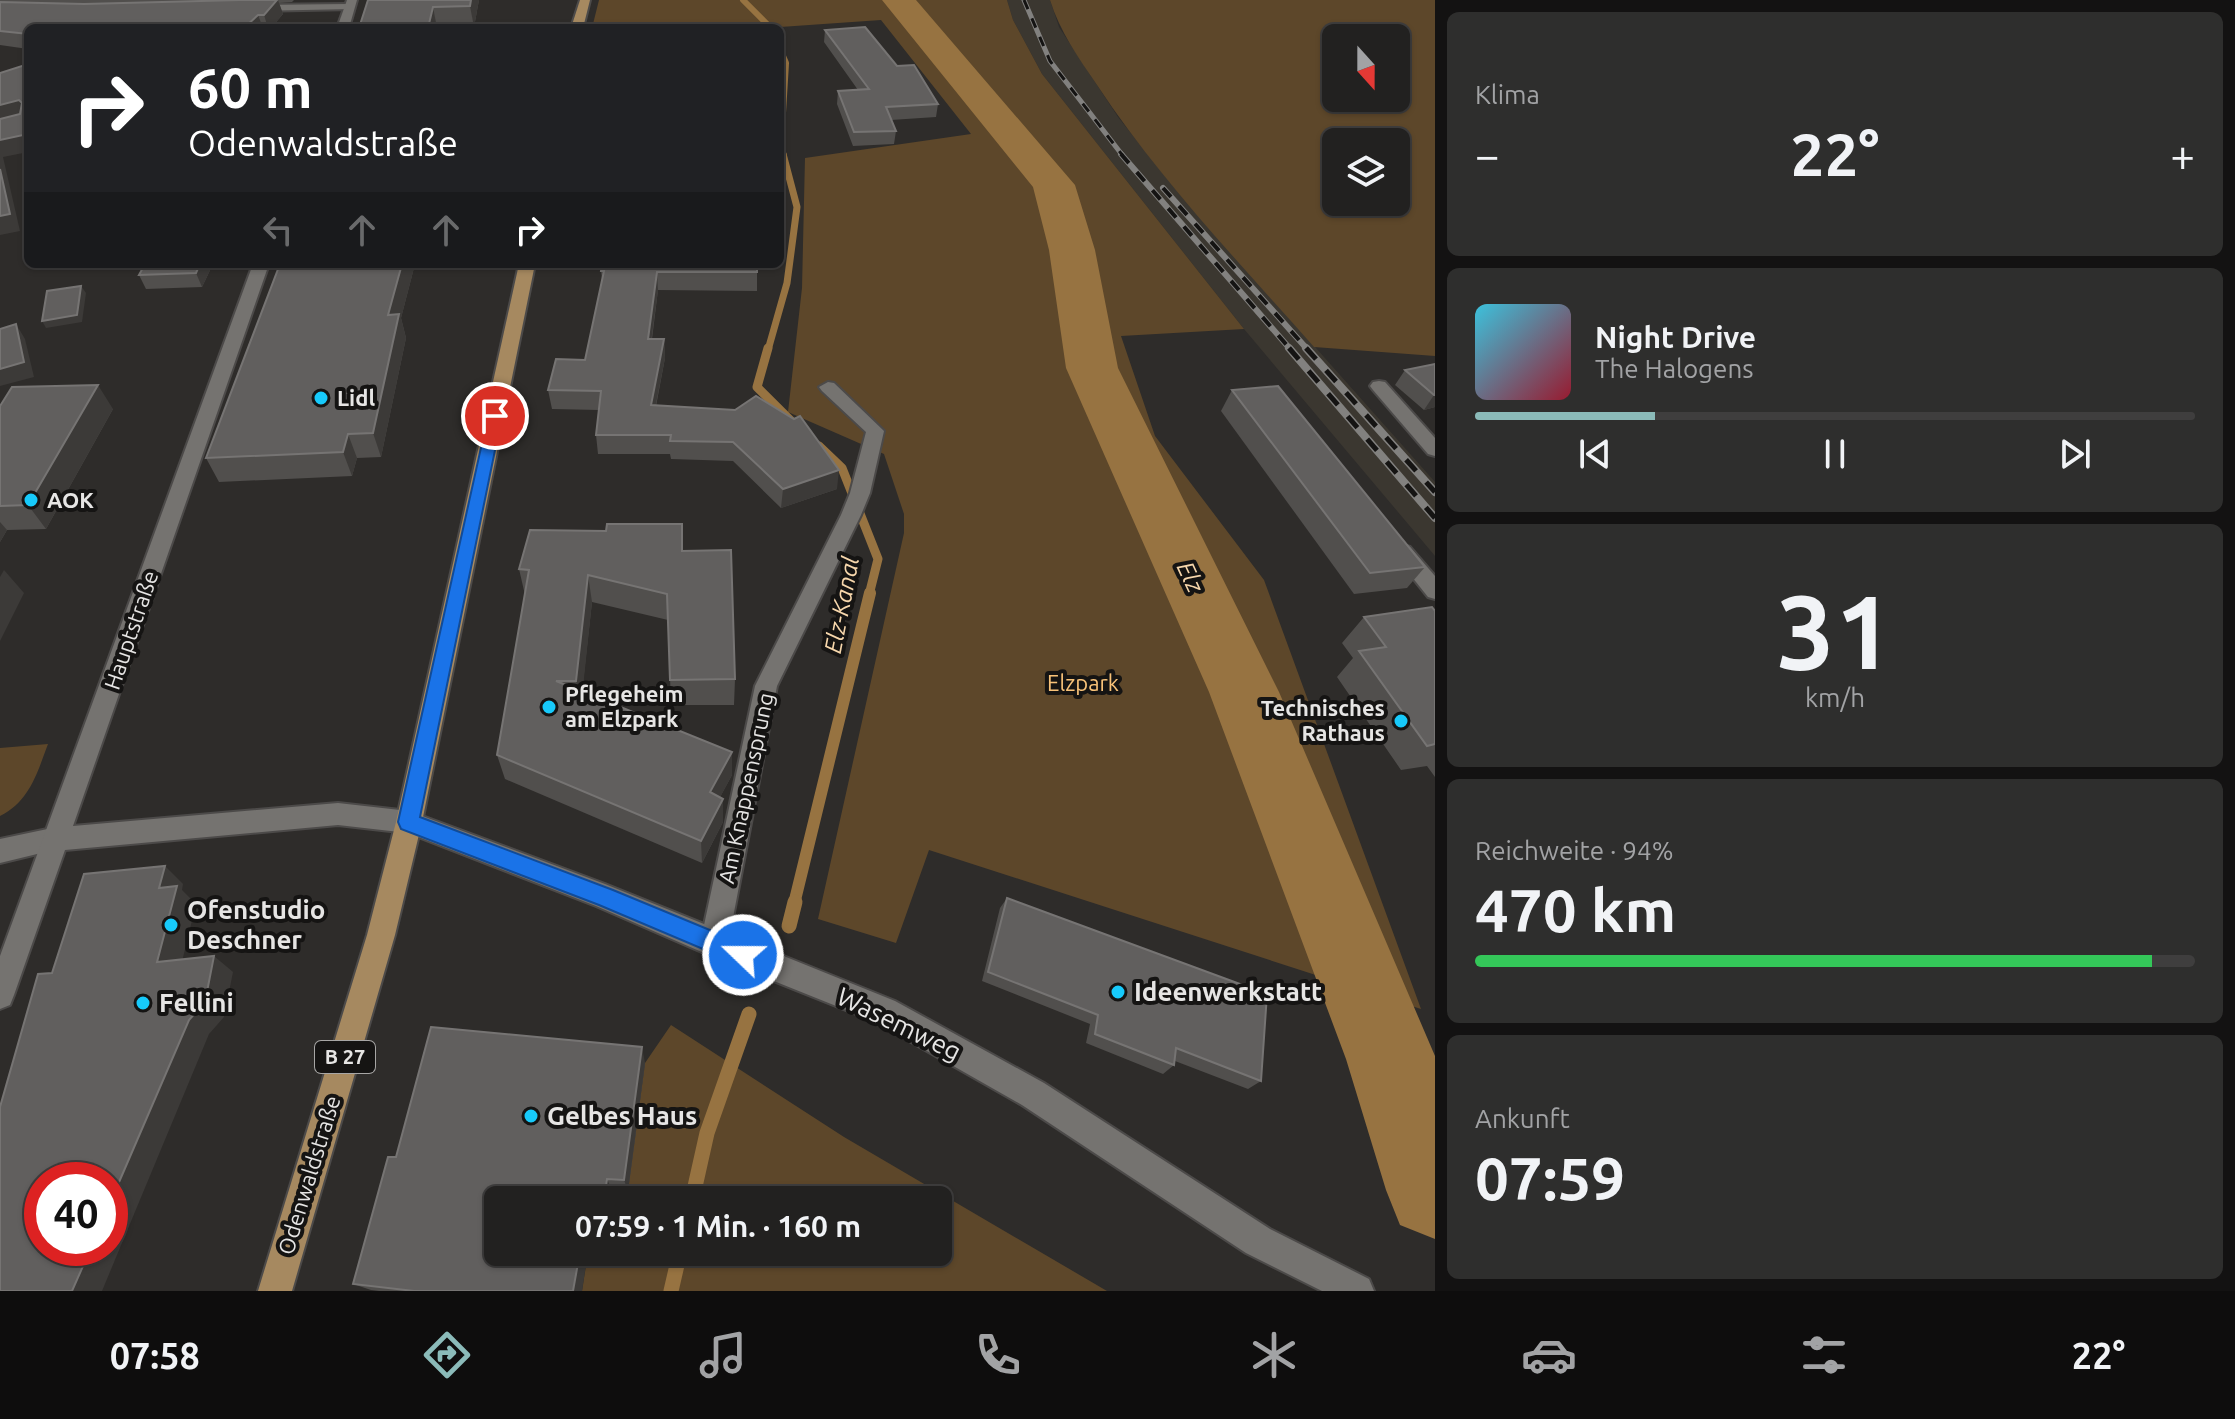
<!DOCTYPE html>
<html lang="de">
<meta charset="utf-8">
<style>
body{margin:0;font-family:Ubuntu,sans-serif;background:#2e2e2d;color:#f1f3f6;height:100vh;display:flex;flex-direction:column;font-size:30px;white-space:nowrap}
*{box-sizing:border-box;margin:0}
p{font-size:26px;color:#a2a3a5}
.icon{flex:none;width:44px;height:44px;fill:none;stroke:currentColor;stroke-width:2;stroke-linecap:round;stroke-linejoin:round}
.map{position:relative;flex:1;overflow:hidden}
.side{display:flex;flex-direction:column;gap:12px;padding:12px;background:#131212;width:800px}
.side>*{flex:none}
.top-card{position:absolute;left:24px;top:24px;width:760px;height:244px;border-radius:12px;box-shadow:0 2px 6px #0004,0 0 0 2px #3f3e3e;background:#202124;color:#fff;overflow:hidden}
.needle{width:52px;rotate:159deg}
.fabs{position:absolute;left:1322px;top:24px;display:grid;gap:16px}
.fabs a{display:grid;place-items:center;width:88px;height:88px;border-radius:12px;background:#222120;box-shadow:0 2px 6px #0004,0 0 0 2px #3f3e3e;font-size:40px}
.speed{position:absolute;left:24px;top:1162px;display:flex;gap:16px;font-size:40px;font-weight:700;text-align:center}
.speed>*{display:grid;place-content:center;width:104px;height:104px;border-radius:50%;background:#222120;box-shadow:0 2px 6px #0004,0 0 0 2px #3f3e3e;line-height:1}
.speed .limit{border:12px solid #d22;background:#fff;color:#111}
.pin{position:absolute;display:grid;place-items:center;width:68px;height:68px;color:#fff;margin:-34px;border:4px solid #fff;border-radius:50%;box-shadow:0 2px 8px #0007}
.me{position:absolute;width:88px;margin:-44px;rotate:292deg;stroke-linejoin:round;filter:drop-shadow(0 0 6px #0008)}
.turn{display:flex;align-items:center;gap:28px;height:168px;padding:0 32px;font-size:36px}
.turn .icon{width:104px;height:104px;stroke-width:2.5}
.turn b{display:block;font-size:56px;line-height:68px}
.lanes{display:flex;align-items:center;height:76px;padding:0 32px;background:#0003;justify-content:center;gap:40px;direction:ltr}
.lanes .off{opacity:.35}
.big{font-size:60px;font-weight:700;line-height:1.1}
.side .tile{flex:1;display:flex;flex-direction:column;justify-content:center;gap:12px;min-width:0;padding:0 28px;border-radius:12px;background:#2e2e2d}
.side .dial{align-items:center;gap:0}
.dial b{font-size:104px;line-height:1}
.song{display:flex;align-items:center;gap:24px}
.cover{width:96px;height:96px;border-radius:12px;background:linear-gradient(135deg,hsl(190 70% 55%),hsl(350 70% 35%))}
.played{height:8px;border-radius:4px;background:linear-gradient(90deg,#8bbbb9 25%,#3f3e3e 25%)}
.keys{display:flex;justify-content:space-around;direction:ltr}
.heat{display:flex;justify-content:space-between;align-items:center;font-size:44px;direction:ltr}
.charge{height:12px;border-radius:6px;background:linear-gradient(90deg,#34c759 94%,#3f3e3e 0)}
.trip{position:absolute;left:484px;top:1186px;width:468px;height:80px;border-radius:12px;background:#222120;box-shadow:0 2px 6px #0004,0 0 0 2px #3f3e3e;font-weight:700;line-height:80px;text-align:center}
.tabs{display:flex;height:128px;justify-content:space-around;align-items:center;background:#0e0d0d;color:#a2a3a5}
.tabs .icon{width:56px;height:56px}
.tabs .current{color:#8bbbb9}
.tabs b{font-size:36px;color:#f1f3f6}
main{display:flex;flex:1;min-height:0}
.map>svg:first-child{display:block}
.built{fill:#3b3730}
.green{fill:#5d472a;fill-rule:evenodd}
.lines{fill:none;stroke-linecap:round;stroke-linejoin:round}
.stream-far4{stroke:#977341;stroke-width:6}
.stream-far3{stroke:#977341;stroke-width:7}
.stream-far2{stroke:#977341;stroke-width:9}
.stream-far1{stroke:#977341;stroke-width:12}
.stream{stroke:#977341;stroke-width:15}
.river{fill:#977341;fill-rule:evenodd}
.minor-casing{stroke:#4c4a49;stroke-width:4}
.tertiary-casing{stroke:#4c4a49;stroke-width:4}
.primary-casing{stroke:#4c4a49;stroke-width:4}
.minor{fill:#757370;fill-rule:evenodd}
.tertiary{fill:#757370;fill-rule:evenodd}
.primary{fill:#a68960;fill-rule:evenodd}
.rail-far2-casing{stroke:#82817f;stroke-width:5}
.rail-far1-casing{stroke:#82817f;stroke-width:6}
.rail-casing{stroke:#82817f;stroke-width:8}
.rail-far2{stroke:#151413;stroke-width:3;stroke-dasharray:10;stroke-linecap:butt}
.rail-far1{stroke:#151413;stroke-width:4;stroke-dasharray:12;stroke-linecap:butt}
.rail{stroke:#151413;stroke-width:5;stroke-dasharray:15;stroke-linecap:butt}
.wall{fill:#514f4d}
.shaded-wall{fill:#3c3a38}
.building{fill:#615f5e;stroke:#767473;stroke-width:2}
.route{fill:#1a73e8;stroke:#114b97;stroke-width:2}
.poi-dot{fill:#17cafb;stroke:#151413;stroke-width:3}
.labels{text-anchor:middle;stroke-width:8;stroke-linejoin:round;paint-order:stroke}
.shield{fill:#151413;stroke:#a7a6a5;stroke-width:2}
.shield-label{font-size:20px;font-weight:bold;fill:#e6e5e4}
.poi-label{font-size:22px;font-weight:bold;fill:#e6e5e4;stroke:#151413;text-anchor:start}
.street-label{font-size:22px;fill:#e6e5e4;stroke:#151413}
.park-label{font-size:22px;fill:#f8c278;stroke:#151413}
.water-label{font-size:24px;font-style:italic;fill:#f7d7ac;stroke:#151413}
.near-poi-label{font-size:26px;font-weight:bold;fill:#e6e5e4;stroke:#151413;text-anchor:start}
.near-street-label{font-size:26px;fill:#e6e5e4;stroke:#151413}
</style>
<main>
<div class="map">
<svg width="1435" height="1291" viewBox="0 0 1435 1291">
<rect width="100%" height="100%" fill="#2e2c2a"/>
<!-- built -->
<polygon class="built" points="1007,0 1050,0 1059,27 1118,117 1181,196 1435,482 1435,556 1244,329 1042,74 1013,20"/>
<!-- green -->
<g class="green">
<polygon points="599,0 1007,0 1013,20 1042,74 1244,329 1121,336 1155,436 1264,580 1421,1009 929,850 896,943 818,919 904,533 904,514 884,454 788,412 802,288 805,158 971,134 881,20 766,28 592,28"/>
<path d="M1050,0H1435V356L1314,347C1239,262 1159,179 1097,85C1078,57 1060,32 1050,0ZM1396,38V98H1336V38ZM1336,142H1396V202H1336Z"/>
<path d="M48,744C37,773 30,801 0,816V748Z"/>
<polygon points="671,1025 844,1137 1107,1291 582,1291 588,1252 938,1252 938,1200 611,1200 612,1190 628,1190 645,1063"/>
</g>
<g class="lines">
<!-- stream-far4 -->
<g class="stream-far4">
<polyline points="743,0 771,28"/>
<polyline points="780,49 786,63 781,146 784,156"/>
</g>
<!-- stream-far3 -->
<polyline class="stream-far3" points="768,350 787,283 797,207 783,154"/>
<!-- stream-far2 -->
<g class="stream-far2">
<polyline points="768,348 757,387 791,421"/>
<polyline points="819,446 842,468 878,559 869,595"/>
</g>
<!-- stream-far1 -->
<polyline class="stream-far1" points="794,904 870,593"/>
<!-- stream -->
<g class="stream">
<polyline points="789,926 795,902"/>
<polyline points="692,1200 707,1133 749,1014"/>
<polyline points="671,1291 680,1252"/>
</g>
<!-- river -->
<polygon class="river" points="882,0 916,0 1075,185 1095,250 1118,368 1279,692 1435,1056 1435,1239 1400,1225 1386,1190 1346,1059 1209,692 1066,368 1049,250 1033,187"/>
<!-- minor casing -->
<g class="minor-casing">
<g id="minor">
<polygon points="349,4 354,7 353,9 251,11 246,8 251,5"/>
<polygon points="1379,381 1385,382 1435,438 1435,456 1428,454 1373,390 1370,386 1373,382"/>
<polygon points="828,382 834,383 884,431 870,493 861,515 777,686 728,944 724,953 714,957 704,953 700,944 755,686 841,515 850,493 866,432 822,391 819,387"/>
<polygon points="1403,545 1410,547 1435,576 1435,599 1428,597 1396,557 1393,552 1396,547"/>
<polygon points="57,827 66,831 70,839 66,847 0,863 0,839"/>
</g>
</g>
<!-- tertiary casing -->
<g class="tertiary-casing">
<g id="tertiary">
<polygon points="347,0 357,0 349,28 337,28"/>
<polygon points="253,264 269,264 73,826 338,803 409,811 605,884 895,1001 1044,1083 1270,1229 1369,1279 1374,1291 1322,1291 1246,1253 1022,1105 876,1022 704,953 596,906 408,833 338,825 65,850 14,995 10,1005 0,1009 0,956"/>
</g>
</g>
<!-- primary casing -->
<g class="primary-casing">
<g id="primary">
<polygon points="580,0 590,0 583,28 571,28"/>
<polygon points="519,264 535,264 422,822 395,935 292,1291 258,1291 367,935 396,822"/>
</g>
</g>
<!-- minor -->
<use href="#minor" class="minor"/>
<!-- tertiary -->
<use href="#tertiary" class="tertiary"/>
<!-- primary -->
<use href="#primary" class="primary"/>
<!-- rail-far2 casing -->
<g class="rail-far2-casing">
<polyline id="rail-far2" points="1024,0 1050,61 1123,156"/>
</g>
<!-- rail-far1 casing -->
<g class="rail-far1-casing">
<g id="rail-far1">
<polyline points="1121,154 1291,350"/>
<polyline points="1163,188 1308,350"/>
</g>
</g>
<!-- rail casing -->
<g class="rail-casing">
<g id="rail">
<polyline points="1289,348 1435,518"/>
<polyline points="1306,348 1435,492"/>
</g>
</g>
<!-- rail-far2 -->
<use href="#rail-far2" class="rail-far2"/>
<!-- rail-far1 -->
<use href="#rail-far1" class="rail-far1"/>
<!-- rail -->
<use href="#rail" class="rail"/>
</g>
<!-- wall -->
<g class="wall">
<polygon points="0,0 294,0 292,2 279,3 283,14 271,28 28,28 28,49 0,45"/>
<polygon points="368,0 479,0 474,27 437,28"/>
<polygon points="825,30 897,66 938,104 936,117 891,120 896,131 894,144 853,146 837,104 838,91 858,90 824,42"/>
<polygon points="213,264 202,287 146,289 139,275"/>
<polygon points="280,264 415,264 401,318 406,338 381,457 357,458 352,476 219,482 206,458"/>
<polygon points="757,264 757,291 658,290 652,339 664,339 665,358 656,406 837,489 781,508 733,461 671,459 670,454 598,454 596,435 599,410 552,409 548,390 585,360 602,279 601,271"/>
<polygon points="1435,364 1435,407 1424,410 1395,385 1405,370"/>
<polygon points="1232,390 1425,567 1407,588 1354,594 1221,411"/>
<polygon points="0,406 113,409 46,529 7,530 0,542"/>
<polygon points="683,551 735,679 734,705 671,705 668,620 592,602 582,692 732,775 720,797 723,822 702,863 505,779 497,755 525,595 519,569"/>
<polygon points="1435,611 1435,777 1427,766 1401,770 1337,677 1353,658 1342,643 1364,617"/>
<polygon points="1007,898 1261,1081 1248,1089 1175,1061 1174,1065 1163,1074 1086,1043 1090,1024 982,981 1000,908"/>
<polygon points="645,1063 628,1191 612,1190 611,1200 498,1200 582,1291 379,1291 371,1290 353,1284 396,1157"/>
</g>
<!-- shaded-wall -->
<g class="shaded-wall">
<polygon points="277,0 278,0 283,14 271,28 268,28 264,15"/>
<polygon points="471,0 479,0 474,27 470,6"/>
<polygon points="433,7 437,28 428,28"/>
<polygon points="258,15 263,28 244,28"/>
<polygon points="19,100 27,116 0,124 0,105"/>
<polygon points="28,134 28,152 3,157 20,231 0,235 0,140"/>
<polygon points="200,264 213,264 202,287 196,273"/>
<polygon points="402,264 415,264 401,318 406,338 381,457 373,433 388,315"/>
<polygon points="657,272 658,290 649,357 648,339"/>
<polygon points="81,286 86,293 82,322 46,328 42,321"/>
<polygon points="16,324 25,339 34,377 0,386 0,369"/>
<polygon points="664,339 665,358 652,424 651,405"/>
<polygon points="98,385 113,409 46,529 28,505"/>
<polygon points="1435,395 1435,407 1424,410 1434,395"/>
<polygon points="348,434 357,458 352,476 343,452"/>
<polygon points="839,470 837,489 781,508 783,489"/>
<polygon points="0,522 7,530 0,542"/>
<polygon points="4,570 24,593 0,641 0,577"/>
<polygon points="588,575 592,602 581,706 576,681"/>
<polygon points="732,752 732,775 710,816 710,792"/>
<polygon points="723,799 723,822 702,863 701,841"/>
<polygon points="165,866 183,884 182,890 196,904 178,978 157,962 159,888"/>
<polygon points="214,956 233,972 224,1017 209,1034 102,1291 72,1291 91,1248 110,1248 110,1203 189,1020"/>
<polygon points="642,1047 645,1063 628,1191 624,1180"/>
<polygon points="607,1179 612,1190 611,1200 604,1200"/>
<polygon points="580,1252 588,1252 582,1291 573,1291"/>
</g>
<!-- building -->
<g class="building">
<polygon points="240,0 277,0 264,15 258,15 244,28 28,28 28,34 0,31 0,2 84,4"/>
<polygon points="368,0 471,0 470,6 433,7 428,28 359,28"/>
<polygon points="865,27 897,66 914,65 938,104 886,107 896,131 854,132 838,91 869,89 825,30"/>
<polygon points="28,64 28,134 0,140 0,119 20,114 22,103 19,100 0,105 0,73"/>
<polygon points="0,169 10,214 0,216"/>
<polygon points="145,264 200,264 196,273 139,275"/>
<polygon points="280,264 402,264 388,315 399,314 373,433 348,434 343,452 206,458"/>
<polygon points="602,264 757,264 757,272 657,272 648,339 664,339 651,405 735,410 756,396 794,419 800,416 839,470 783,489 733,442 670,441 671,435 596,435 601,391 548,390 556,359 585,360 604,271 601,271"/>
<polygon points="81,286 77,315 42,321 47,291"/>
<polygon points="16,324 24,362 0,369 0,329"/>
<polygon points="1435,364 1435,395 1434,395 1405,370"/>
<polygon points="98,385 28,505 0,506 0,406 12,387"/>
<polygon points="1278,386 1425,567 1370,573 1232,390"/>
<polygon points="607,524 682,524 682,551 731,550 735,679 670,680 667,594 588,575 576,681 556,681 732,752 710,792 723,799 701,841 497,755 529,570 519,569 530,530 606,531"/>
<polygon points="1432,607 1435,611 1435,744 1427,746 1359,651 1386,647 1364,617"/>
<polygon points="165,866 159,888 177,886 157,962 214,956 205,1002 189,1020 110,1203 110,1180 42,1180 42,1248 91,1248 72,1291 0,1291 0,1107 38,974 52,973 84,874"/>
<polygon points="1007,898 1267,994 1261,1081 1176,1048 1174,1065 1095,1034 1098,1015 988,972"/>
<polygon points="431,1027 642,1047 624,1180 607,1179 604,1200 498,1200 498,1252 580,1252 573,1291 414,1291 353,1284 388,1157 396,1157"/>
</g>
<!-- route -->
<polygon class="route" points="495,411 502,416 420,817 613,890 751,947 754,955 751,963 743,966 599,905 401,829 398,822 488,416"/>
<!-- markers -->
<g class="poi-dot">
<circle cx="321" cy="398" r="8"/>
<circle cx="31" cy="500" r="8"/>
<circle cx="549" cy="707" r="8"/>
<circle cx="1401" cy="721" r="8"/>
<circle cx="171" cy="925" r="8"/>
<circle cx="1118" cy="992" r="8"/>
<circle cx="143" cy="1003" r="8"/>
<circle cx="531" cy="1116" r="8"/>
</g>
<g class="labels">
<!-- shield labels -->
<rect class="shield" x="315" y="1041" width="60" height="32" rx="6"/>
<g class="shield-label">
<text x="345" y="1064">B 27</text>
</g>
<!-- poi labels -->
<g class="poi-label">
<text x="337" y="406">Lidl</text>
<text x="47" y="508">AOK</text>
<text x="565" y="702">Pflegeheim<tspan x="565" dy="25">am Elzpark</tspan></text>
<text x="1385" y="716" text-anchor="end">Technisches<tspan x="1385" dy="25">Rathaus</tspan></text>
</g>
<!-- street labels -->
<g class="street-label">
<text transform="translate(131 630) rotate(-71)" y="8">Hauptstraße</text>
<text transform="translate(746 788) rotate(-78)" y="8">Am Knappensprung</text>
<text transform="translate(309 1175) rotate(-73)" y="8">Odenwaldstraße</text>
</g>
<!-- park labels -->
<g class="park-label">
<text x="1083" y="691">Elzpark</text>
</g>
<!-- water labels -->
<g class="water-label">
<text transform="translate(1190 577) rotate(65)" y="8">Elz</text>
<text transform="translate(842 605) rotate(-79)" y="8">Elz-Kanal</text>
</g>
<!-- near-poi labels -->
<g class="near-poi-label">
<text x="187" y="919">Ofenstudio<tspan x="187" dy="30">Deschner</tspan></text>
<text x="1134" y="1001">Ideenwerkstatt</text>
<text x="159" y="1012">Fellini</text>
<text x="547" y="1125">Gelbes Haus</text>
</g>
<!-- near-street labels -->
<g class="near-street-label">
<text transform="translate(899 1024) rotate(26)" y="9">Wasemweg</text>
</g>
</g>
</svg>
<div class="fabs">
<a><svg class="needle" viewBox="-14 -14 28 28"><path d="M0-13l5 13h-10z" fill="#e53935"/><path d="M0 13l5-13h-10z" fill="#a2a3a5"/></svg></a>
<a><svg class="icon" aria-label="layers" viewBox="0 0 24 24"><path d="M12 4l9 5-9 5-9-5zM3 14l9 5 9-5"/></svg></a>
</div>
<div class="speed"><div class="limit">40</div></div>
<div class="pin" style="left:495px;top:416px;background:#d93025"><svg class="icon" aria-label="arrive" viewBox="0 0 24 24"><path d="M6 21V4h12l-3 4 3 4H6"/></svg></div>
<svg class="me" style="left:743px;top:955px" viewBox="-20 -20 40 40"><circle r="17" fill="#1a73e8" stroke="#fff" stroke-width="3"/><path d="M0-11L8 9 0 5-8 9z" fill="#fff"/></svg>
<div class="trip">07:59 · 1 Min. · 160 m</div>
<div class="top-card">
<div class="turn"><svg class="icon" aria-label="right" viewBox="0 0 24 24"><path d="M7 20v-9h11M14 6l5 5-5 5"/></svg><div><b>60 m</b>Odenwaldstraße</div></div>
<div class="lanes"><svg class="icon off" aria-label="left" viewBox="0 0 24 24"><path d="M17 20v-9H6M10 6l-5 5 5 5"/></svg><svg class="icon off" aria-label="ahead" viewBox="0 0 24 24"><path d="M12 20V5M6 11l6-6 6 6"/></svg><svg class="icon off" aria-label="ahead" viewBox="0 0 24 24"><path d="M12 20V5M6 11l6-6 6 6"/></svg><svg class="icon" aria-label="right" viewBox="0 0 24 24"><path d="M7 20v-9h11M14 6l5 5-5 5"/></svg></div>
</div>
</div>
<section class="side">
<div class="tile"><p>Klima</p>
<div class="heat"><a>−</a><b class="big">22°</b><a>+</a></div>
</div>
<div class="tile">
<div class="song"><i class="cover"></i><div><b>Night Drive</b><p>The Halogens</p></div></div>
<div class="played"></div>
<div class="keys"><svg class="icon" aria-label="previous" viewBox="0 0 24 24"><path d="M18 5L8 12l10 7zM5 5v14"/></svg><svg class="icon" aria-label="pause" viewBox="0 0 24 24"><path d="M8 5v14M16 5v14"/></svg><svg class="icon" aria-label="next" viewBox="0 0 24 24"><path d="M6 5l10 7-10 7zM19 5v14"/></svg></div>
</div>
<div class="tile dial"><b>31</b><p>km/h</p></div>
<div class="tile"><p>Reichweite · 94%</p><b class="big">470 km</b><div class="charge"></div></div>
<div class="tile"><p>Ankunft</p><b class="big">07:59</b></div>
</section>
</main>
<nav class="tabs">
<b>07:58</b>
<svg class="icon current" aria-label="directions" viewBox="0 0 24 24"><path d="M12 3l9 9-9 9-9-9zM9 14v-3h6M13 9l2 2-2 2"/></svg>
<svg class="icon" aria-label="music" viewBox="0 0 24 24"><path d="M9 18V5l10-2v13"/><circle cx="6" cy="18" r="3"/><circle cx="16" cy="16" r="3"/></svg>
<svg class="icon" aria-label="phone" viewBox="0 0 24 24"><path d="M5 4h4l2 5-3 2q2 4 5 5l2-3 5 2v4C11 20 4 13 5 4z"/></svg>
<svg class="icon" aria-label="climate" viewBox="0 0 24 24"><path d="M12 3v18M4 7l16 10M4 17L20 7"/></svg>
<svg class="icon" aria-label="car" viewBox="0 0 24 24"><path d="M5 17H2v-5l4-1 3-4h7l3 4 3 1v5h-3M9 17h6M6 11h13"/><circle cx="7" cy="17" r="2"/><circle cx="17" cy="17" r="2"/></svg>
<svg class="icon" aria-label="filters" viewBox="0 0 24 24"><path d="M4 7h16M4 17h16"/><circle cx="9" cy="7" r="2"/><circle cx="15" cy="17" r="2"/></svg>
<b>22°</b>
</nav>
